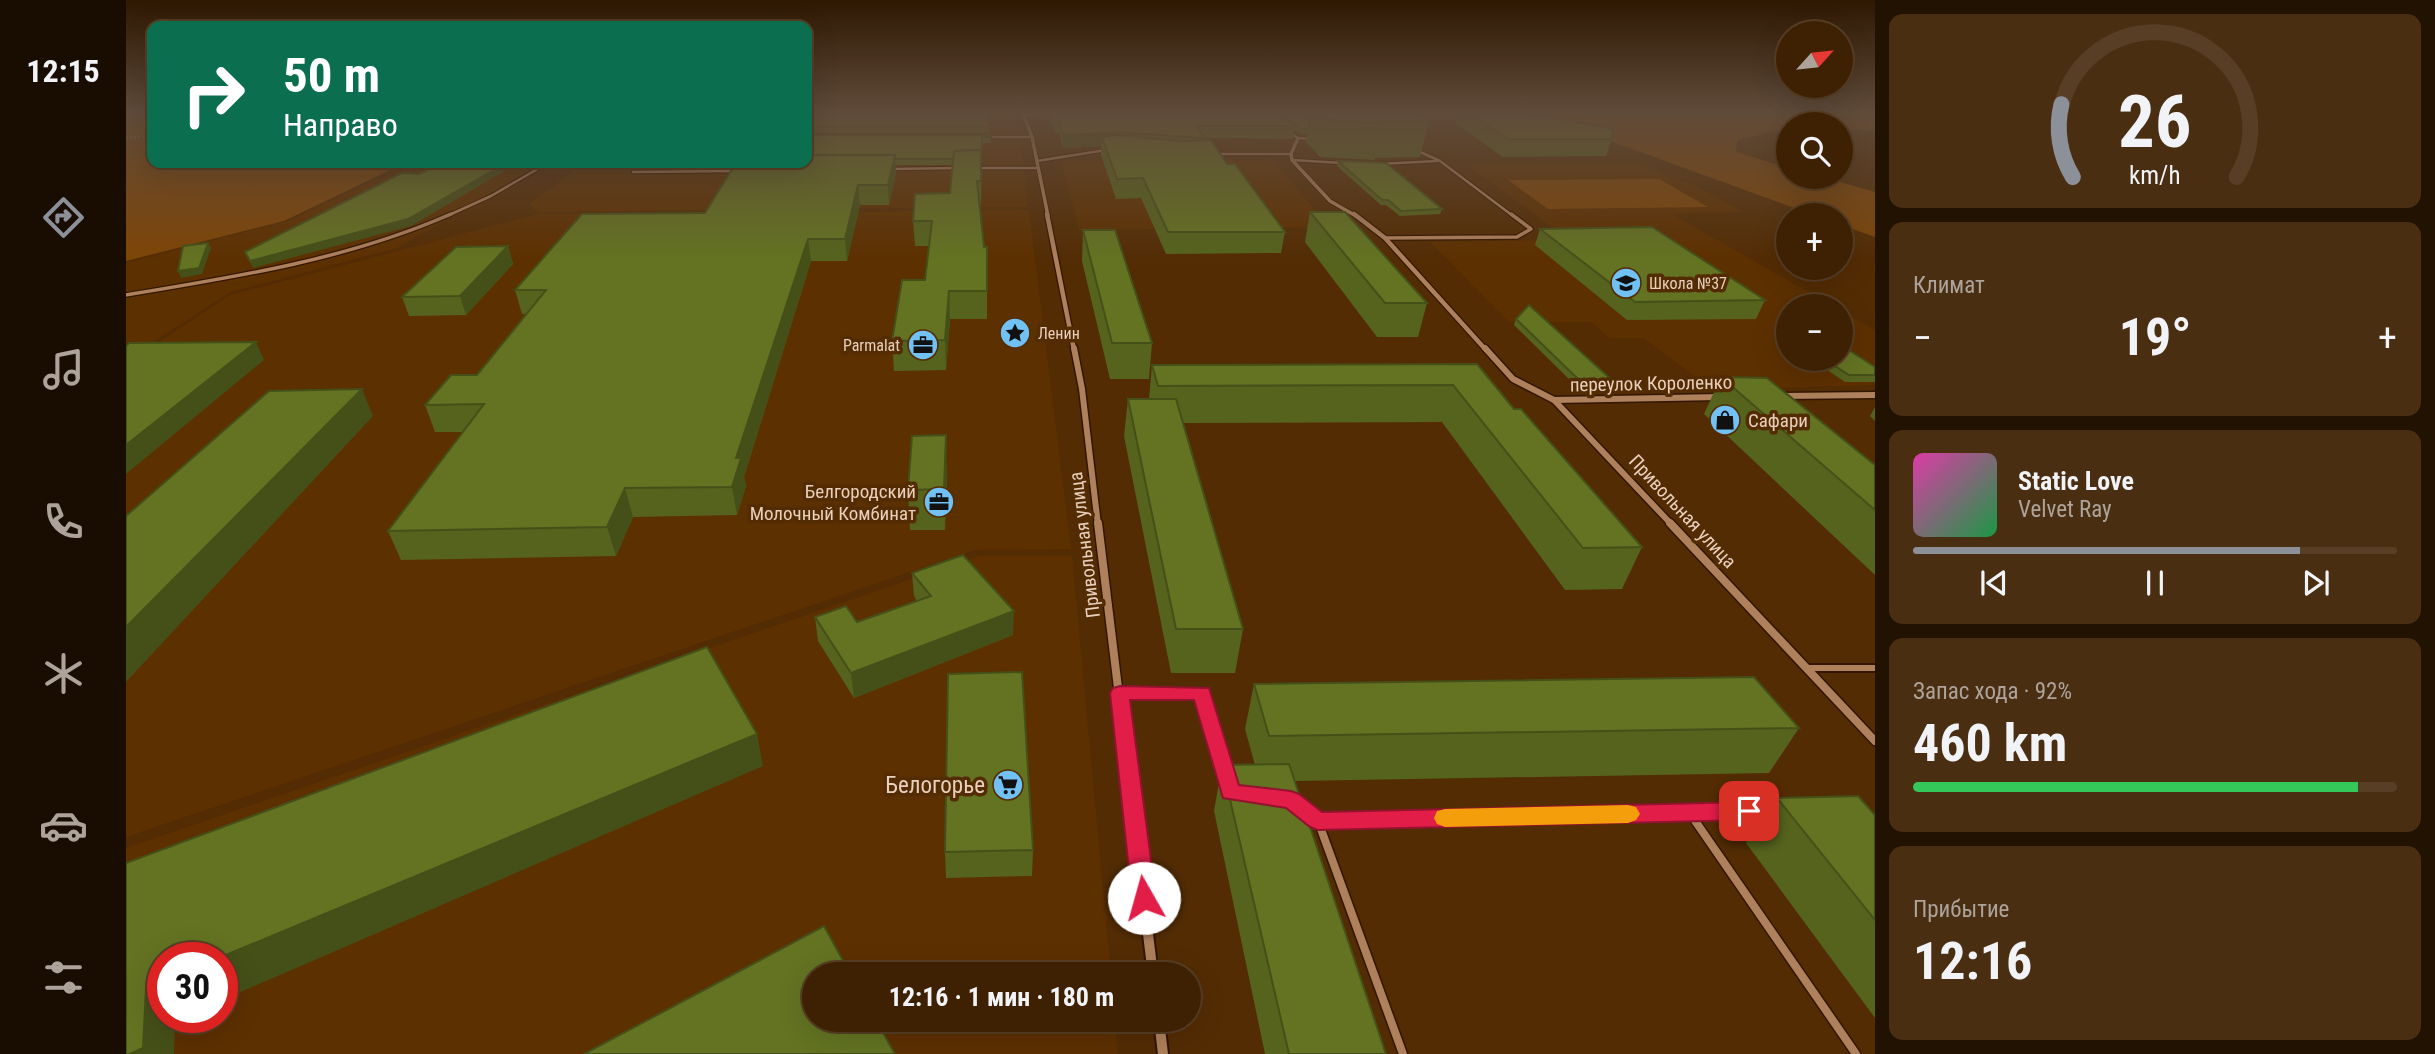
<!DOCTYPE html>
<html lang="ru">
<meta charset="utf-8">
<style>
body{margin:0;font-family:"Roboto Condensed",sans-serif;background:#492e12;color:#f1f3f6;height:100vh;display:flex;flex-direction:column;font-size:26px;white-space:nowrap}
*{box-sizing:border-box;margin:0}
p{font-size:23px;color:#ada39a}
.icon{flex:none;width:38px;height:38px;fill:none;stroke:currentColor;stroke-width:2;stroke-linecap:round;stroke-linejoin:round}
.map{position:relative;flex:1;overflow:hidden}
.drawer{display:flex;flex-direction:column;gap:14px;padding:14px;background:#221202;width:560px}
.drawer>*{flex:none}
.guide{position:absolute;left:21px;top:21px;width:665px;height:147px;border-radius:14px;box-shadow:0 7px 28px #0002,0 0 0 2px #573e25;background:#0b6e4f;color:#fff;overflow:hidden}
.needle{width:46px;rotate:63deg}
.controls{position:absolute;left:1650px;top:21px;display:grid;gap:14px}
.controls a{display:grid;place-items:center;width:77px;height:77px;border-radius:50%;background:#3e2103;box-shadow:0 7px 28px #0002,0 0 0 2px #573e25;font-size:35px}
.speed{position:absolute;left:21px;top:942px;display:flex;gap:14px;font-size:35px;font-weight:700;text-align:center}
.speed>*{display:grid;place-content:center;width:91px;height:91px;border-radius:50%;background:#3e2103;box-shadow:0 7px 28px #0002,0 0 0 2px #573e25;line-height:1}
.speed .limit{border:10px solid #d22;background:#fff;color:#111}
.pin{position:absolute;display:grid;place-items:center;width:60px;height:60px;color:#fff;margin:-30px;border-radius:14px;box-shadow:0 4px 10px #0006}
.me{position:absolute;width:77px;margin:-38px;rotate:353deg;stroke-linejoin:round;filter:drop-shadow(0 0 5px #0008)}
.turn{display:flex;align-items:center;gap:24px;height:147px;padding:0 21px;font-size:32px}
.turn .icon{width:91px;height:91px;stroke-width:2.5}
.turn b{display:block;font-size:49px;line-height:60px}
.big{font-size:52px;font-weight:700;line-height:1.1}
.drawer .card{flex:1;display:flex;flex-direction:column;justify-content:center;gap:10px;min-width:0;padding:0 24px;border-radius:14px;background:#492e12}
.drawer .dial{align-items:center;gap:0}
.dial svg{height:182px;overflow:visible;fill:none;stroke:#573e25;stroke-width:7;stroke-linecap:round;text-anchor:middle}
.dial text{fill:#f1f3f6;stroke:none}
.song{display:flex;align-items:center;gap:21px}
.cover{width:84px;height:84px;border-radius:10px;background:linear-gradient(135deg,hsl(320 70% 55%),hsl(140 70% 35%))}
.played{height:7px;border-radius:4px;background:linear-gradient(90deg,#8c9099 80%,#573e25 80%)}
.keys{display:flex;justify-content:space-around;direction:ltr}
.heat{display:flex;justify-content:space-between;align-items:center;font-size:38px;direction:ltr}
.charge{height:10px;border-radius:5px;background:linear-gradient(90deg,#34c759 92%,#573e25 0)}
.trip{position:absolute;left:676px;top:962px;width:399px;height:70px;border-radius:35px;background:#3e2103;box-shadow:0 7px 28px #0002,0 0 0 2px #573e25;font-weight:700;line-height:70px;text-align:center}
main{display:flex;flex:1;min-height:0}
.menu{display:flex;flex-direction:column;width:126px;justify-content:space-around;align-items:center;background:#190d01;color:#ada39a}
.menu .icon{width:49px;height:49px}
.menu .on{color:#8c9099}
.menu b{font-size:32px;color:#f1f3f6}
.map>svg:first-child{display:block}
.built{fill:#5d3000;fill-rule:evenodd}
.green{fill:#7e4507}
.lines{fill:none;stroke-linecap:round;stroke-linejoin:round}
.service-far3-casing{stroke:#331600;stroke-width:4.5}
.service-far2-casing{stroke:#331600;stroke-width:6}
.service-far1-casing{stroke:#331600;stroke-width:10}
.service-casing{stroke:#331600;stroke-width:11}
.minor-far4-casing{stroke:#331600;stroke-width:5}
.minor-far3-casing{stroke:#331600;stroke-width:7}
.minor-far2-casing{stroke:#331600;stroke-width:9}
.minor-far1-casing{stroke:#331600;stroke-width:11}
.minor-casing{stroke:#331600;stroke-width:14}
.path{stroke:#8d6c4c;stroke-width:2.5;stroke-dasharray:2 2;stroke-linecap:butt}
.service-far3{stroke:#ae805c;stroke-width:2.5}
.service-far2{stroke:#ae805c;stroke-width:3.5}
.service-far1{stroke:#ae805c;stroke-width:6}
.service{stroke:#ae805c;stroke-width:8}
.minor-far4{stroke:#ae805c;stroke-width:3.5}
.minor-far3{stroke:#ae805c;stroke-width:4.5}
.minor-far2{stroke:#ae805c;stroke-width:6}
.minor-far1{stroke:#ae805c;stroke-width:8}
.minor{stroke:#ae805c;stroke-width:10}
.wall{fill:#55631d}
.shaded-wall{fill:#455018}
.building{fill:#637322;stroke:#455018;stroke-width:2}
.route{fill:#e11d48;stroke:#92132f;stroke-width:2}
.slow{fill:#f59e0b}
.labels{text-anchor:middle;stroke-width:7;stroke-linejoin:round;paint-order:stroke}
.far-poi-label{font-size:16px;fill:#e9d0bd;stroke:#532c04;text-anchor:start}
.street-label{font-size:19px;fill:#e9d0bd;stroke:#532c04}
.poi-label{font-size:19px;fill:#e9d0bd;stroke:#532c04;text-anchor:start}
.near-poi-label{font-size:23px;fill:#e9d0bd;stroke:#532c04;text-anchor:end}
</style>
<main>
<nav class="menu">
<b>12:15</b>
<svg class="icon on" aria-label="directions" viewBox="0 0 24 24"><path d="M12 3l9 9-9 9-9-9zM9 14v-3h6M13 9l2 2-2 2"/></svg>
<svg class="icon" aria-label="music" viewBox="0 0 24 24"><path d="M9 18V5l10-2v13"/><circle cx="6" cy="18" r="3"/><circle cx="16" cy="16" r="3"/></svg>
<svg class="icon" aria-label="phone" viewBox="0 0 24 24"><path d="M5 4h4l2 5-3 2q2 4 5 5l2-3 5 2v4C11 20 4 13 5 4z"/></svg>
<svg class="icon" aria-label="climate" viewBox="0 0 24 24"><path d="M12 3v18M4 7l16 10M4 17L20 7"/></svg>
<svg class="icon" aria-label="car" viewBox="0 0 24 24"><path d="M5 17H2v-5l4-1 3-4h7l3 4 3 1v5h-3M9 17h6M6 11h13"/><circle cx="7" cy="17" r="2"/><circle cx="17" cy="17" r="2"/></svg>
<svg class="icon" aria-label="filters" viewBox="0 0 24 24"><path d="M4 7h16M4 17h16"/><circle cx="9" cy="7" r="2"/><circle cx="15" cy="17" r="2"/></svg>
</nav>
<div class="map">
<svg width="1749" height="1054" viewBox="0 0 1749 1054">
<rect width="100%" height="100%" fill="#532c04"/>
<!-- built -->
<g class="built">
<polygon points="681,113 881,113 891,117 896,139 681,140"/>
<polygon points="895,140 902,207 412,212 404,204 457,163 681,163 681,142"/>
<polygon points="1147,159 1203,227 953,230 935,161"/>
<polygon points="283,163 415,163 271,248 105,292 0,359 0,263 162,221"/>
<polygon points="1340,164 1513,164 1570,186 1617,212 1546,214 1707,306 1662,306 1662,359 1715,359 1715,311 1749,330 1749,385 1587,390 1518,338 1483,338 1465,322 1383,322 1304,242 1423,240 1430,230"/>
<polygon points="903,210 945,549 849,550 0,837 0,364 104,295 413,214"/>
<path d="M853,556H946L985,975H688V1020H989L992,1054H0V848ZM37,957H96V1017H37Z"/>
</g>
<!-- green -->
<g class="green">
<polygon points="0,113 26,113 26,163 279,163 158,221 0,261"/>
<polygon points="1359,113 1749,113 1749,130 1715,129 1715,124 1662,124 1662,128 1611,140 1610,152 1662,168 1662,177 1696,177 1749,192 1749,237 1715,225 1715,215 1688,215 1479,139"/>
<polygon points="1533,179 1582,207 1422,209 1382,180"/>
</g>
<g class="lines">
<!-- service-far3 casing -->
<g class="service-far3-casing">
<g id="service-far3">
<polyline points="898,116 915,113"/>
<polyline points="1162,132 1172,138 1185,139"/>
<polyline points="860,137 906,137"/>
<polyline points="1290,150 1314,161 1387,216"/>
<polyline points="1088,154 1165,154"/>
<polyline points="1166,160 1216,163"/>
<polyline points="911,161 980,150"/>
<polyline points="1254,164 1311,161"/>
<polyline points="849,168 912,168"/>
<polyline points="765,169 833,168"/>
<polyline points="507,172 612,171"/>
<polyline points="321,216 365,196 422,163"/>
</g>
</g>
<!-- service-far2 casing -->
<g class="service-far2-casing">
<g id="service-far2">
<polyline points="1259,238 1391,237 1405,229 1385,214"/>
<path d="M0,295C110,277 223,259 325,214"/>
</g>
</g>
<!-- service-far1 casing -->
<g class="service-far1-casing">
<g id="service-far1">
<polyline points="1682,668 1749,668"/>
<polyline points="994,693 1076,693 1094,754"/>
</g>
</g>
<!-- service casing -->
<g class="service-casing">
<g id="service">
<polyline points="1093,753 1098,769"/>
<polyline points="1175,807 1192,821 1623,811"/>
<polyline points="1563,812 1730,1054"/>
<polyline points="1192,821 1277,1054"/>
</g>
</g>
<!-- minor-far4 casing -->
<g class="minor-far4-casing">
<g id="minor-far4">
<polyline points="898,116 906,137 922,216"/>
<polyline points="1172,138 1165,154 1166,160 1204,201 1230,216"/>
</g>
</g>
<!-- minor-far3 casing -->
<g class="minor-far3-casing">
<g id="minor-far3">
<polyline points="921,214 948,350"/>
<polyline points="1228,214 1259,238 1360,350"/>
</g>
</g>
<!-- minor-far2 casing -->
<g class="minor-far2-casing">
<g id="minor-far2">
<polyline points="948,348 956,389 972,525"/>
<polyline points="1359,348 1387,379 1428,400 1546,525"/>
<polyline points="1656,396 1749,395"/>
<polyline points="1428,400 1595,397"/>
</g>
</g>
<!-- minor-far1 casing -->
<g class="minor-far1-casing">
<g id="minor-far1">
<polyline points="972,523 1000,754"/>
<polyline points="1544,523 1749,741"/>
</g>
</g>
<!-- minor casing -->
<g class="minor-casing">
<g id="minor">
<polyline points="1000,753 1027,975"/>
<polyline points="1033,1020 1037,1054"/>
</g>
</g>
<!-- path -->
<polyline class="path" points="0,138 26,135"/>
<!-- service-far3 -->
<use href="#service-far3" class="service-far3"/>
<!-- service-far2 -->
<use href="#service-far2" class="service-far2"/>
<!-- service-far1 -->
<use href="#service-far1" class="service-far1"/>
<!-- service -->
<use href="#service" class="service"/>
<!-- minor-far4 -->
<use href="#minor-far4" class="minor-far4"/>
<!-- minor-far3 -->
<use href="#minor-far3" class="minor-far3"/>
<!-- minor-far2 -->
<use href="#minor-far2" class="minor-far2"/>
<!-- minor-far1 -->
<use href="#minor-far1" class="minor-far1"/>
<!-- minor -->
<use href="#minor" class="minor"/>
</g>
<!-- wall -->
<g class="wall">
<polygon points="681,113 863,127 863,133 681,133"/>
<polygon points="923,113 1286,113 1303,121 1294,157 1249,158 1249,160 1194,157 1180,142 1182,134 1174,134 1168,130 1167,139 1079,138 1078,140 1101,164 1159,232 1155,253 1040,254 1015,198 990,199 975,155 975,146 937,148 933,133 929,133"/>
<polygon points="1332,113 1388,113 1486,139 1480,156 1377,157 1329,123"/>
<polygon points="864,135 865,143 856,143 855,204 854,204 858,247 861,247 861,319 824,319 820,370 768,371 766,341 799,280 803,246 789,246 787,221 824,193 827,165 769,165 770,173 763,205 734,205 721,261 685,261 618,477 620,486 611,515 507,517 490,556 275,560 262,531 337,432 309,432 299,405 351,375 400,314 396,314 389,290 579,213 610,163"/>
<polygon points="1212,161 1316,209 1314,214 1274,216 1260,205 1255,205 1211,166"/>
<polygon points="1184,212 1301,303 1292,337 1251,337 1179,242"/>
<polygon points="1414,229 1639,300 1630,319 1501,320 1409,245"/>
<polygon points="957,230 1026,343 1023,379 984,379 956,261"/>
<polygon points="382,246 387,264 340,315 283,316 276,297"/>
<polygon points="1390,319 1488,382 1486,389 1453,389 1388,325"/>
<polygon points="1685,359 1715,359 1749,367 1749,382 1719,382"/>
<polygon points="1351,364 1388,409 1516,547 1496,589 1439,590 1316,422 1057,423 1117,629 1109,673 1045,673 998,436 1002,399 1023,399 1026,365"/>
<polygon points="1595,377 1749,465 1749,575 1578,414"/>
<polygon points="1749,407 1749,421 1744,416"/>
<polygon points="821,474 819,530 784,530 782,490"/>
<polygon points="786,573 887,635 728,698 692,641 689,617 731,622 791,601 788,596"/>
<polygon points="1128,684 1673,728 1643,773 1169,781 1260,1054 1139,1054 1088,811 1096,765 1129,765 1119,729"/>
<polygon points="1651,798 1749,815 1749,1018 1620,843"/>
<polygon points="907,850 906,876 820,878 819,852"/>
</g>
<!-- shaded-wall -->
<g class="shaded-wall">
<polygon points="992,132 991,145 976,137 975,146 937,148 937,135"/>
<polygon points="769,155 770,173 763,205 762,185"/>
<polygon points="380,163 392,163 285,226 127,268 124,261"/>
<polygon points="732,185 734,205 721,261 719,239"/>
<polygon points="682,239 685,261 618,477 620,486 611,515 606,487 610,458"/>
<polygon points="82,243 85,248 76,274 55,278 52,271"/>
<polygon points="382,246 387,264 340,315 334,296"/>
<polygon points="823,291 824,319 820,370 819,340"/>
<polygon points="130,342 138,360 0,474 0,445"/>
<polygon points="236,389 247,416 0,682 0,627"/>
<polygon points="820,435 821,474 819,530 818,489"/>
<polygon points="499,488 507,517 490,556 481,527"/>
<polygon points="888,611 887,635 728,698 725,673"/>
<polygon points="631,734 637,766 96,1000 96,957"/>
<polygon points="37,982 37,1017 59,1017 49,1021 48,1054 4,1054 20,989"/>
</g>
<!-- building -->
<g class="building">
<polygon points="681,113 860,113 863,127 681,127"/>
<polygon points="927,113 1151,113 1169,126 1070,126 1079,138 992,132 937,135 933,120 929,120"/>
<polygon points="1153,113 1185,113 1182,129 1175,129"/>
<polygon points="1193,113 1286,113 1303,121 1255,121 1257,123 1200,120"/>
<polygon points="1342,113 1388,113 1424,117 1487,129 1486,139 1382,139"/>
<polygon points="681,135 864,135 865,137 856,137 855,159 855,150 828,151 828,159 769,159 769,155 681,155"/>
<polygon points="992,135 1052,141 1085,140 1101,164 1109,164 1159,232 1042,232 1017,178 991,179 976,137"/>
<polygon points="855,150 855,181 851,181 858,247 861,247 861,291 823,291 819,340 766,341 776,280 799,280 806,221 787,221 789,194 824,193 828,151"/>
<polygon points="681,155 769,155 762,185 732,185 719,239 682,239 610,458 615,458 606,487 499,488 481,527 262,531 358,404 299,405 325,375 351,375 420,290 389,290 456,214 579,213 610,163 681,163"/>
<polygon points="1212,161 1260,163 1316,209 1275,211 1262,200 1256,200"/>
<polygon points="315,163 380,163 282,219 124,261 119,252 276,173 293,174"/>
<polygon points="1184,212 1219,212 1301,303 1259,303"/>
<polygon points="1526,227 1639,300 1509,302 1414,229"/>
<polygon points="957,230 989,230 1026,343 986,343"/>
<polygon points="82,243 73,268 52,271 57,246"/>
<polygon points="382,246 334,296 276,297 330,247"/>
<polygon points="1403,305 1488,382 1455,382 1390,319"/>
<polygon points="130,342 0,445 0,346 3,343"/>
<polygon points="1715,345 1749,367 1749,375 1723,375 1698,359 1715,359"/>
<polygon points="1351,364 1388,409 1395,409 1516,547 1457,548 1327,385 1032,386 1026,365"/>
<polygon points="1595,377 1641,378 1749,465 1749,510"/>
<polygon points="236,389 0,627 0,516 143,391"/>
<polygon points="1002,399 1050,399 1117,629 1050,629"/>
<polygon points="820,435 818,489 782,490 786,436"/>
<polygon points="837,555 888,611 725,673 689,617 720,606 731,622 805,596 786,573"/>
<polygon points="581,647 631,734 95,957 37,957 37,982 20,989 17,1048 4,1054 0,1054 0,863"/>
<polygon points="896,672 907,850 819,852 822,674"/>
<polygon points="1628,677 1673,728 1143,736 1128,684"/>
<polygon points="1163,764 1260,1054 1163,1054 1096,765"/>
<polygon points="1732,796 1749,815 1749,920 1651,798"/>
<polygon points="698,926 725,975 688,975 688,1020 750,1020 769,1054 458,1054"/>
</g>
<!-- sky -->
<linearGradient id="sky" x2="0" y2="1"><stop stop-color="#2e1802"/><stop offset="0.43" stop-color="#604b3a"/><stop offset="1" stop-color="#604b3a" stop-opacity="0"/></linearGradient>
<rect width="1749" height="260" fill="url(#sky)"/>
<!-- route -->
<polygon class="route" points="994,686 1083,688 1113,785 1165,791 1173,794 1196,812 1623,802 1631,804 1634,811 1631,817 1623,820 1192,830 1184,827 1160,808 1097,798 1068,700 1004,700 1030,898 1027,905 1018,908 1010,905 1006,898 984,693 987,688"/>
<!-- slow -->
<polygon class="slow" points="1502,805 1510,807 1514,814 1510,820 1502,823 1319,827 1311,824 1308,818 1311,811 1319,809"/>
<!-- icons -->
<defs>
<g id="school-disc" transform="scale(1.575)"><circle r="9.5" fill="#72c1f5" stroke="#532c04"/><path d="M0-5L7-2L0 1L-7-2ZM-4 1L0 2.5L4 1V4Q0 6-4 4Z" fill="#111"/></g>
<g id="sight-disc" transform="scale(1.575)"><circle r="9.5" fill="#72c1f5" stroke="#532c04"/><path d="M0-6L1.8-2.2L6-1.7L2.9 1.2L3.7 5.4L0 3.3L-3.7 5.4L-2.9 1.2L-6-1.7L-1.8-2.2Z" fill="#111"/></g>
<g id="office-disc" transform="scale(1.575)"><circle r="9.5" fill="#72c1f5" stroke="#532c04"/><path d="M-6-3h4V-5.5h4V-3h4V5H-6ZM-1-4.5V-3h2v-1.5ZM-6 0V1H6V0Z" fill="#111"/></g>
<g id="shop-disc" transform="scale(1.575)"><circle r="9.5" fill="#72c1f5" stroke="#532c04"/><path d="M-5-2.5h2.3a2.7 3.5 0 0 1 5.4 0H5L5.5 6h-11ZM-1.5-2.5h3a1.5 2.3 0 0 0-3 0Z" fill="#111"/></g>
<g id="supermarket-disc" transform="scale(1.575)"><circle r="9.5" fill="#72c1f5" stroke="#532c04"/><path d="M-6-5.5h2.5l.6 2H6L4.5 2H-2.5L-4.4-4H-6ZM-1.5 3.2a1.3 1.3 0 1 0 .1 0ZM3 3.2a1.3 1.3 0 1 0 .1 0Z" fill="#111"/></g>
</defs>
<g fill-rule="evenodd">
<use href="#school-disc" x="1500" y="283"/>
<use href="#sight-disc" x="889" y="333"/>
<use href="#office-disc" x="797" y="345"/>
<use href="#shop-disc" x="1599" y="420"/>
<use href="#office-disc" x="813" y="502"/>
<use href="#supermarket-disc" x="882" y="785"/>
</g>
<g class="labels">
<!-- far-poi labels -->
<g class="far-poi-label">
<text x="1523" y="289">Школа №37</text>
<text x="912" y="339">Ленин</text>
<text x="774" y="351" text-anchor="end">Parmalat</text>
</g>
<!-- street labels -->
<g class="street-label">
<text transform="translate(1525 383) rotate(-1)" y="7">переулок Короленко</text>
<text transform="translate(1557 511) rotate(47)" y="7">Привольная улица</text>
<text transform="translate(958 545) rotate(-97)" y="7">Привольная улица</text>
</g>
<!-- poi labels -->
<g class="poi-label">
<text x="1622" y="427">Сафари</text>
<text x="790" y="498" text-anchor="end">Белгородский<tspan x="790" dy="22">Молочный Комбинат</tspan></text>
</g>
<!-- near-poi labels -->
<g class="near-poi-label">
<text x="859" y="793">Белогорье</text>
</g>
</g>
</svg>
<div class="controls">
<a><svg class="needle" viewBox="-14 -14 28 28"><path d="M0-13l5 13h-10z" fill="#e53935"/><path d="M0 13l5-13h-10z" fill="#ada39a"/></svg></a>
<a><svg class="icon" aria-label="search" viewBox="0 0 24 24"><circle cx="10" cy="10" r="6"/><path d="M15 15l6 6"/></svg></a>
<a>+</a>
<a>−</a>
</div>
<div class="speed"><div class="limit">30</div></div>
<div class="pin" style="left:1623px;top:811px;background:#d93025"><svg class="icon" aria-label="arrive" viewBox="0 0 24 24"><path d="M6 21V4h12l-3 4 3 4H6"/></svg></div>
<svg class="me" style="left:1018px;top:898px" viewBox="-20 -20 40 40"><circle r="19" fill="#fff"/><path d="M0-13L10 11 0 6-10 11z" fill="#e11d48"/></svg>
<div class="trip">12:16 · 1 мин · 180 m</div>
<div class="guide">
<div class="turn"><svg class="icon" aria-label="right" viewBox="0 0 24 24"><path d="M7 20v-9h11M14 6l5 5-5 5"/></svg><div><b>50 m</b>Направо</div></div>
</div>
</div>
<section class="drawer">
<div class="card dial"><svg viewBox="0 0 100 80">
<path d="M14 69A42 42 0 1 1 86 69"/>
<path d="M14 69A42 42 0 0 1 9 37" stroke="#8c9099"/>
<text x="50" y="56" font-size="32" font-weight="700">26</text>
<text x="50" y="72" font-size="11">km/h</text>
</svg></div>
<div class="card"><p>Климат</p>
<div class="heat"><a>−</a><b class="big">19°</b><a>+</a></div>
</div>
<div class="card">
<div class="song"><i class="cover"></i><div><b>Static Love</b><p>Velvet Ray</p></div></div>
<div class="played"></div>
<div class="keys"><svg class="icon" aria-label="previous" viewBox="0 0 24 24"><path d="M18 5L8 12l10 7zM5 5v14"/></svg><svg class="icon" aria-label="pause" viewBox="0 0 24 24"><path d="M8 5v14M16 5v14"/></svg><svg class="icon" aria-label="next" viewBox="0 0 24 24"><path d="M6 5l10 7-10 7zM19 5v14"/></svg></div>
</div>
<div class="card"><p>Запас хода · 92%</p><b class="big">460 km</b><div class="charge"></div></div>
<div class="card"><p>Прибытие</p><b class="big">12:16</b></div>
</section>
</main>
